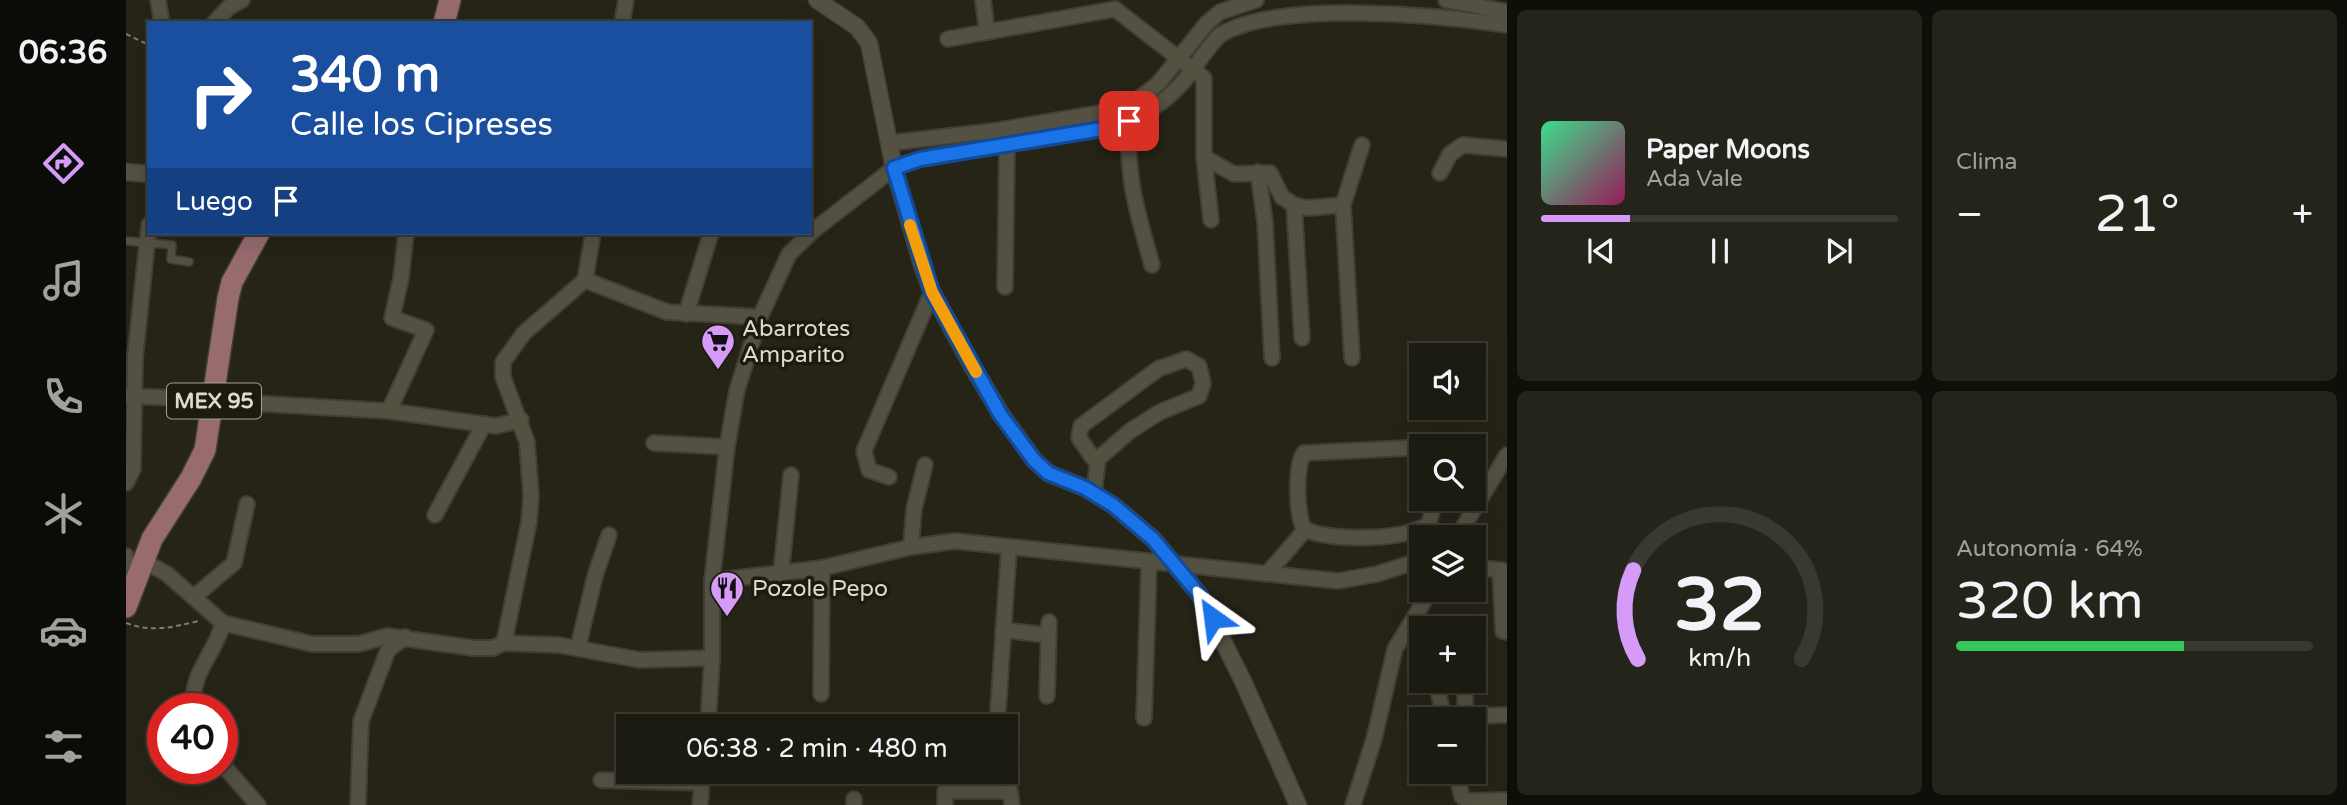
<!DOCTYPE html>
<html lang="es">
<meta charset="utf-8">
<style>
body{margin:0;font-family:"Varela Round",sans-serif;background:#25241a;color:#f1f3f6;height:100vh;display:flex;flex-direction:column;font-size:26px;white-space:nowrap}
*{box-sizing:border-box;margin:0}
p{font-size:23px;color:#a0a19f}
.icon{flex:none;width:38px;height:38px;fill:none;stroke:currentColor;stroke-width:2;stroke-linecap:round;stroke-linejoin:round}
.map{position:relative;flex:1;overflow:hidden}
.sheet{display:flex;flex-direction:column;gap:10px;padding:10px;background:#0f0f09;width:840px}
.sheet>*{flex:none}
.guide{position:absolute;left:21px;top:21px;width:665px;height:214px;border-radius:0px;box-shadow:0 7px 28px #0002,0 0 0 2px #3a3931;background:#1a4fa0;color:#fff;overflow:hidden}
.buttons{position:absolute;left:1283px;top:343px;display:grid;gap:14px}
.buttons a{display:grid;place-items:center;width:77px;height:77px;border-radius:0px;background:#1c1b11;box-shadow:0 7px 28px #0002,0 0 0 2px #3a3931;font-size:35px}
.speed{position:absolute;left:21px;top:693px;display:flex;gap:14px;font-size:35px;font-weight:700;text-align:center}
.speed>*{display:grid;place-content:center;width:91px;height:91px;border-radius:50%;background:#1c1b11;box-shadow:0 7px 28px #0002,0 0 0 2px #3a3931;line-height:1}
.speed .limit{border:10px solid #d22;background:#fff;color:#111}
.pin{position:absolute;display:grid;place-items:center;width:60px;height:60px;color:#fff;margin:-30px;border-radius:14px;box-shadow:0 4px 10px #0006}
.me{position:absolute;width:77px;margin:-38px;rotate:329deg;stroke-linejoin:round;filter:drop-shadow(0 0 5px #0008)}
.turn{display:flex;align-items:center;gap:24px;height:147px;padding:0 28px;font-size:32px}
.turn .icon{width:91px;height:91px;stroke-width:2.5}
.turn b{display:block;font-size:49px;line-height:60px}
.then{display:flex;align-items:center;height:66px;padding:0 28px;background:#0003;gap:14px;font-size:26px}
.big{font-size:52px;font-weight:600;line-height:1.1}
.sheet .card{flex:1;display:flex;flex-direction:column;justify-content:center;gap:10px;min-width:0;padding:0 24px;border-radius:10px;background:#25241a}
.sheet .dial{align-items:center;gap:0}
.dial svg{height:182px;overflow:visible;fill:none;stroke:#3a3931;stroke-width:7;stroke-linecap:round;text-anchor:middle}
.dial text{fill:#f1f3f6;stroke:none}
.song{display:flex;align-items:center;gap:21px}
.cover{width:84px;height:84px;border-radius:10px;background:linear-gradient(135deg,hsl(150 70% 55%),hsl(330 70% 35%))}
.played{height:7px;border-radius:4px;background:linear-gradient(90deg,#d69bf9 25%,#3a3931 25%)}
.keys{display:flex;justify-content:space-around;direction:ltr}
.heat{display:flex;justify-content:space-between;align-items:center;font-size:38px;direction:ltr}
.charge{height:10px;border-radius:5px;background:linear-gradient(90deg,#34c759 64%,#3a3931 0)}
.sheet .tiles{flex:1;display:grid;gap:10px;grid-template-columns:repeat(2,1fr)}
.trip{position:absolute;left:490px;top:714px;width:402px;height:70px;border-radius:0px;background:#1c1b11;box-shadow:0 7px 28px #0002,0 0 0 2px #3a3931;font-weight:600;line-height:70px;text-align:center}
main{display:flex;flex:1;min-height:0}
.tabs{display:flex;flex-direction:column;width:126px;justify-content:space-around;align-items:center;background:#0b0b07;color:#a0a19f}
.tabs .icon{width:49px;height:49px}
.tabs .on{color:#d69bf9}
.tabs b{font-size:32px;color:#f1f3f6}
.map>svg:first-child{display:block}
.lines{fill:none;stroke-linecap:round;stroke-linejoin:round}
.service-casing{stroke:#403e35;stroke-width:10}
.minor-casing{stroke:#403e35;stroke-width:18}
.tertiary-casing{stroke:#403e35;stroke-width:19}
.primary-casing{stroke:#403e35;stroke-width:24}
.path{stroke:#7f7d72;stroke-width:2;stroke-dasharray:5 3.5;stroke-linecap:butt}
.service{stroke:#545143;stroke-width:7}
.minor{stroke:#545143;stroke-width:14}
.tertiary{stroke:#545143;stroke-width:16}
.primary{stroke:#986b6f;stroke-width:21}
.route-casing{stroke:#114b97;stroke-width:18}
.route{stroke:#1a73e8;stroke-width:12}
.slow{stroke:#f59e0b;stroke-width:12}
.labels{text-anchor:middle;stroke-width:7;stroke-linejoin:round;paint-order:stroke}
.shield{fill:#1d1a0e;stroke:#a3a198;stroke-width:2}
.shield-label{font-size:21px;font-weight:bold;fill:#dcdbd3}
.poi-label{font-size:23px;fill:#dcdbd3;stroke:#1d1a0e;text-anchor:start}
</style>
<main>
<nav class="tabs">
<b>06:36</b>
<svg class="icon on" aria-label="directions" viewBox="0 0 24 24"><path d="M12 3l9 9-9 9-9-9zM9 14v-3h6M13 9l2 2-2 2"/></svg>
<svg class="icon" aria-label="music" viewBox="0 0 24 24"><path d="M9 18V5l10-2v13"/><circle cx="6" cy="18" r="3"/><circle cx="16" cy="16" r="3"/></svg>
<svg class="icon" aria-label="phone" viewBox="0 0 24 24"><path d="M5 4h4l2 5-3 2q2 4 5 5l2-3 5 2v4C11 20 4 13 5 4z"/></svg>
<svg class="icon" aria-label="climate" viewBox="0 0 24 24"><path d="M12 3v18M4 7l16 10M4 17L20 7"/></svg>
<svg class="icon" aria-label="car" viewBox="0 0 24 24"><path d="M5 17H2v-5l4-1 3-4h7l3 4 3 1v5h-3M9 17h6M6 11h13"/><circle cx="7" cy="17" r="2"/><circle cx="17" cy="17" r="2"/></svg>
<svg class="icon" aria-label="filters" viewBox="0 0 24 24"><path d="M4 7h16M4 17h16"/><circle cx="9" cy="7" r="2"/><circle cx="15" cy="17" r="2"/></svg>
</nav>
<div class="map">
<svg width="1381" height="805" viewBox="0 0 1381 805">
<rect width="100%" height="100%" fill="#262417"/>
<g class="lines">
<!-- service casing -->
<g class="service-casing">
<polyline id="service" points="0,241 46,245 45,259 63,262"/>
</g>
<!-- minor casing -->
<g class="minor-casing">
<g id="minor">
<polyline points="32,0 36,23"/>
<polyline points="857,0 861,32"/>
<polyline points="1320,0 1381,12"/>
<polyline points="88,23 103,7 116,0"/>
<polyline points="496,23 500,0"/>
<polyline points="822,39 989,9 1078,78 1078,157 1108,174 1144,173 1156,197 1168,205 1182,208 1217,205 1236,145"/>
<path d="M1003,121C1000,177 1011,212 1026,265"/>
<polyline points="763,143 867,131 991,110 1011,100 1032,84 1081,23 1094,12 1130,0"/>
<polyline points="1078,157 1085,220"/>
<polyline points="1132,172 1139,222 1146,358"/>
<polyline points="1314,173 1324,154 1337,145 1381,149"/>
<polyline points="1168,205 1176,338"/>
<polyline points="1217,205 1226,358"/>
<polyline points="459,280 541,312 634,317"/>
<polyline points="879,287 881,144"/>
<polyline points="560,314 585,233"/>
<polyline points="1,396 51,398"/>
<polyline points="88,401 263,411 370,426 395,420"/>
<polyline points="263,411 300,330 266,318 275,278 280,233"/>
<polyline points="528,443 601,447"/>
<polyline points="763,477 743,470 738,451 806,292"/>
<polyline points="0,483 7,469 9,358 23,225"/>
<polyline points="968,493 972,459 1004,431 1034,412 1073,396 1077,383 1073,366 1060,359 1032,369 955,426 953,438 967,458 972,459"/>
<polyline points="309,515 358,424"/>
<path d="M1179,530C1170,517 1169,466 1178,453L1282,448L1295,454"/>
<polyline points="1331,537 1381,455"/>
<polyline points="785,547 788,509 799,465"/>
<polyline points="0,556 7,586"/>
<polyline points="16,560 41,574 97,623 186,644 233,644 261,636 347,648 367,648 378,643 433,645 514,660 586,658"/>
<polyline points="1348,567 1381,571"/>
<polyline points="1374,570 1377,631 1381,632"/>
<polyline points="655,574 665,475"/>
<path d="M1141,574L1179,530C1210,541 1276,541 1303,524L1309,499"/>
<polyline points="586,581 696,568 785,547 829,541 1212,581 1251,574 1295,560"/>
<polyline points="69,596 108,563 121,504"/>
<polyline points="1282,628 1295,649"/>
<polyline points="877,630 921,635"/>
<polyline points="378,643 403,522 405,496 401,442 377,377 377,362 398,333 459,280 467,233"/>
<polyline points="452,647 469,576 483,535"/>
<polyline points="1310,681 1318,719"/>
<polyline points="1338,681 1340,716 1381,715"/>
<polyline points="695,694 696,568"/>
<polyline points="921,696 923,622"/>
<path d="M68,709C63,673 89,655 97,623"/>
<polyline points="1018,718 1023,563"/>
<path d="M582,726L586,658V581L601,447L611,390L634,317L663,254L688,230L768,168L794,159L982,128C1013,118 1036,106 1058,81C1070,67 1080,48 1094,35C1151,0 1311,15 1381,25"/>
<polyline points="871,726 883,547"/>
<polyline points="96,764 132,805"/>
<polyline points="1330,772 1336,797 1342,801 1381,800"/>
<polyline points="475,780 576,783"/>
<polyline points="728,799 728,805"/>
<polyline points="232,805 235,721 262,650 279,637"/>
<polyline points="574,805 577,772"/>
<polyline points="819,805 819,791 884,791 886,805"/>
<polyline points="1227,805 1248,739 1269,649 1305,590"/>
</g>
</g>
<!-- tertiary casing -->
<g class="tertiary-casing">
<g id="tertiary">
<polyline points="691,0 731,27 743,43 768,168 796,265 806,292 846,366 875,414 908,460 922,473 959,488 987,505 1027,539 1073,594 1116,679 1172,805"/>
<polyline points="0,172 23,174"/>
</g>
</g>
<!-- primary casing -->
<g class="primary-casing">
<g id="primary">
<polyline points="318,23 324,0"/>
<polyline points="0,607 26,539 65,478 79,450 102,298 106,282 133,233"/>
</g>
</g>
<!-- path -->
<g class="path">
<polyline points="0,34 23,45"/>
<path d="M0,623C27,633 46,627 73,621"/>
</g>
<!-- service -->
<use href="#service" class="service"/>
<!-- minor -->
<use href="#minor" class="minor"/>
<!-- tertiary -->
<use href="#tertiary" class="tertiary"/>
<!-- primary -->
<use href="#primary" class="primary"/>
</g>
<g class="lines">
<!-- route casing -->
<g class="route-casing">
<polyline id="route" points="1003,121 982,128 794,159 768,168 806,292 874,414 908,460 922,473 959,488 987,505 1027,539 1073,594 1087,618"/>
</g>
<!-- route -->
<use href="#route" class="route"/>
<!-- slow -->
<polyline class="slow" points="784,225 806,292 850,372"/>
</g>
<!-- icons -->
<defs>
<g id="supermarket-pin" transform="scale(1.75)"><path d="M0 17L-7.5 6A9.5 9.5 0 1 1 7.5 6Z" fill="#d69bf9" stroke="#1d1a0e"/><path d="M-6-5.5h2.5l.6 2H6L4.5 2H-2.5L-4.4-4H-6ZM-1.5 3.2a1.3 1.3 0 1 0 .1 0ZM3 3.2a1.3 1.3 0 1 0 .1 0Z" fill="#111"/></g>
<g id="restaurant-pin" transform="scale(1.75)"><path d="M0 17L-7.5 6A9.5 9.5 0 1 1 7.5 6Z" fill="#d69bf9" stroke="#1d1a0e"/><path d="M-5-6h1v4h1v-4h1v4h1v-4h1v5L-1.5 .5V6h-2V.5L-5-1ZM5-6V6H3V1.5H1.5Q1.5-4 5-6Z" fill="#111"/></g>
</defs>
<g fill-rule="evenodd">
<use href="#supermarket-pin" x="592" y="341"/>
<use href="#restaurant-pin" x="601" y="588"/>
</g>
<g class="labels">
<!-- shield labels -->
<rect class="shield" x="41" y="383.5" width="94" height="35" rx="5"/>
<g class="shield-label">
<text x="88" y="408">MEX 95</text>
</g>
<!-- poi labels -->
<g class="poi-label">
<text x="616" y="336">Abarrotes<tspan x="616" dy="26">Amparito</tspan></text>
<text x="626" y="596">Pozole Pepo</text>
</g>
</g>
</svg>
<div class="buttons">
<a><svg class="icon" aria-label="sound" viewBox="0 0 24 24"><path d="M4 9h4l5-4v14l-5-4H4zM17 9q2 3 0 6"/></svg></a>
<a><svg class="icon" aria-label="search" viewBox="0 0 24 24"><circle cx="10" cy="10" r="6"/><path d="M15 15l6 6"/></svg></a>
<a><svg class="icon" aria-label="layers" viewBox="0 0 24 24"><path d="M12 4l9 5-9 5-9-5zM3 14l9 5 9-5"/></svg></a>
<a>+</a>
<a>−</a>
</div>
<div class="speed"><div class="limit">40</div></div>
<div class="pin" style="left:1003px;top:121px;background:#d93025"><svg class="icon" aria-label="arrive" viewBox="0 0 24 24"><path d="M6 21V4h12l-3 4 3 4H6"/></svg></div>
<svg class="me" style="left:1087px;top:618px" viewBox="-20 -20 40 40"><path d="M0-17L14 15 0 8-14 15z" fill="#1a73e8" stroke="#fff" stroke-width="4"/></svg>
<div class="trip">06:38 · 2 min · 480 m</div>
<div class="guide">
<div class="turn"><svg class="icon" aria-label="right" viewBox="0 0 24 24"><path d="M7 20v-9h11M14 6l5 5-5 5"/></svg><div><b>340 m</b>Calle los Cipreses</div></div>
<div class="then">Luego<svg class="icon" aria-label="arrive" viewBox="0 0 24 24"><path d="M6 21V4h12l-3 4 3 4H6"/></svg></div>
</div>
</div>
<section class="sheet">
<div class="tiles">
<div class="card">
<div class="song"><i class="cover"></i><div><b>Paper Moons</b><p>Ada Vale</p></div></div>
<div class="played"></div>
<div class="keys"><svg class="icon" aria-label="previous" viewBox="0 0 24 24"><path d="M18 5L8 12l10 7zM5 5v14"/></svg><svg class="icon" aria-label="pause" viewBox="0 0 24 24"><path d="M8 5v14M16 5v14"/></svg><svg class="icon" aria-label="next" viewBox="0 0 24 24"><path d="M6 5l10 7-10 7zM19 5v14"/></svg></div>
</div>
<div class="card"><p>Clima</p>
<div class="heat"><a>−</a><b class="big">21°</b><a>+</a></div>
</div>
<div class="card dial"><svg viewBox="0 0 100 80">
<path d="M14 69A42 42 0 1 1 86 69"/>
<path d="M14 69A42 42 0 0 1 12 30" stroke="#d69bf9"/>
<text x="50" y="56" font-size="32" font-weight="700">32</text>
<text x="50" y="72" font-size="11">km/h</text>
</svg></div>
<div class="card"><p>Autonomía · 64%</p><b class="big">320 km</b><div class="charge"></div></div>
</div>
</section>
</main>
